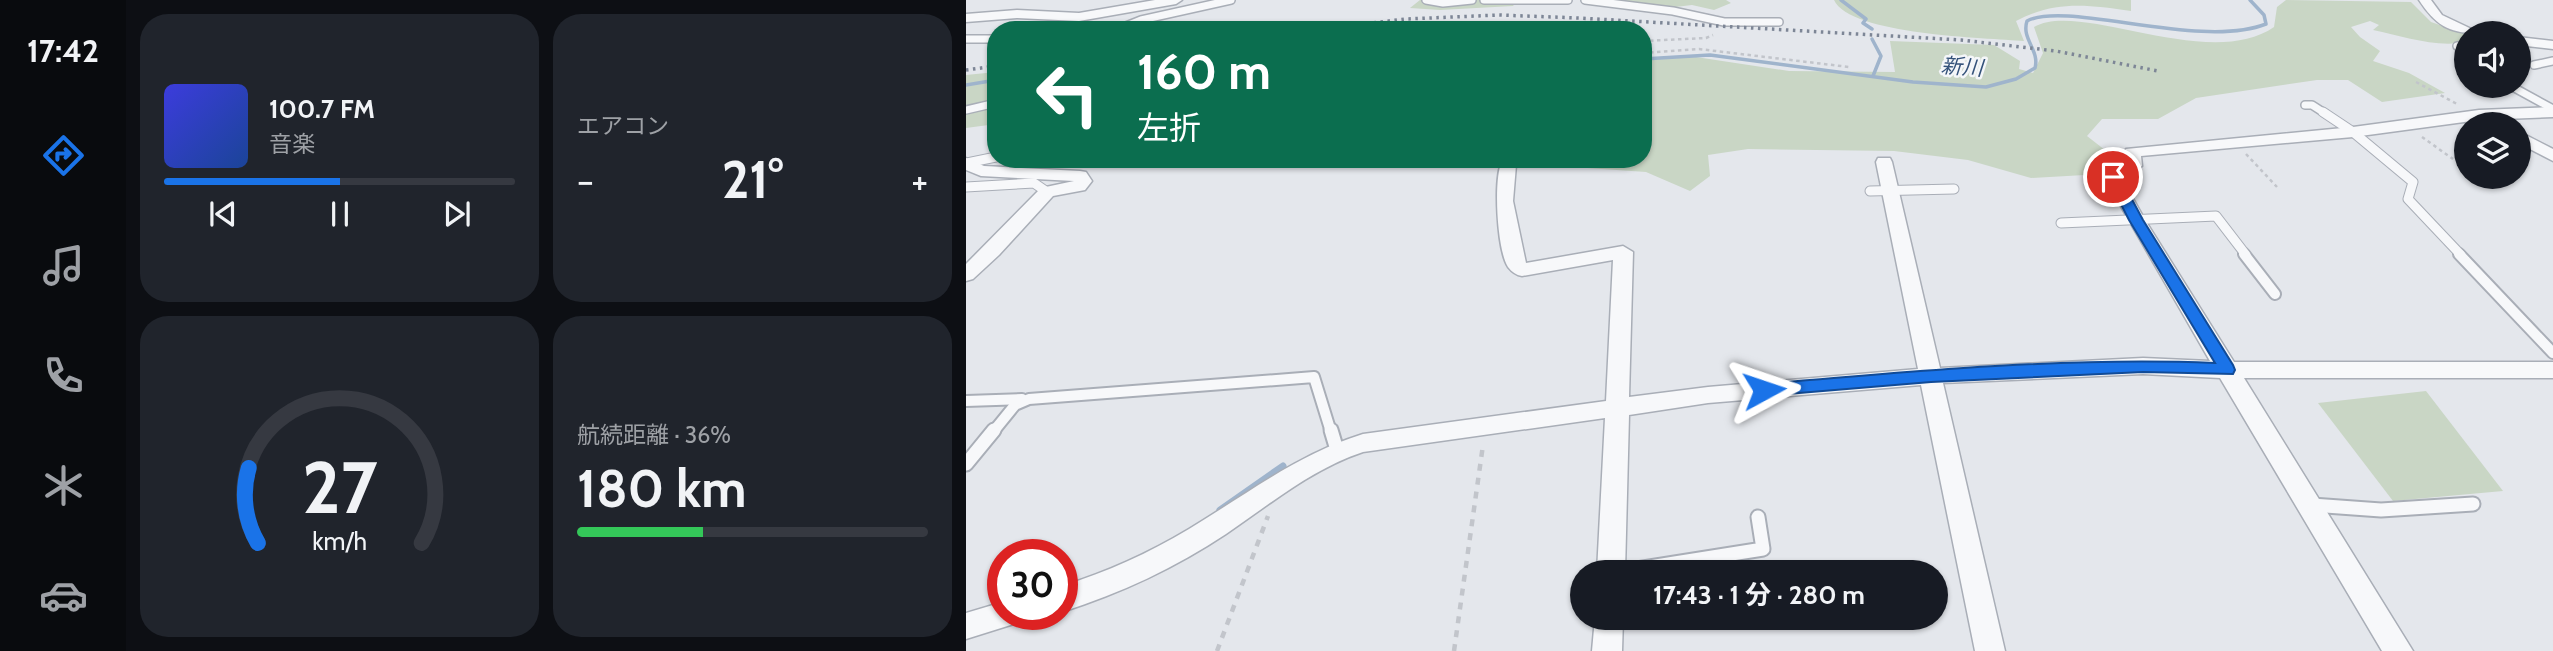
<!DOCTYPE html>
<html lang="ja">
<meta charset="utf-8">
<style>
body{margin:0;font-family:Cabin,"Noto Sans JP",sans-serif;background:#20242c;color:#f1f3f6;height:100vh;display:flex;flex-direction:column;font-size:26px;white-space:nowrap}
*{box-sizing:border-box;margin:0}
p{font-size:23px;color:#9ea1a6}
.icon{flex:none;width:38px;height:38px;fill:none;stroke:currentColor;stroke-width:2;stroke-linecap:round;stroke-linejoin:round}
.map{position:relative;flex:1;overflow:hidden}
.panel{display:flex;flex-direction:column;gap:14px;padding:14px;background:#0d0f14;width:840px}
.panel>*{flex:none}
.hud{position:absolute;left:21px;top:21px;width:665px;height:147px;border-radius:28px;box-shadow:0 2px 5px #0004;background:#0b6e4f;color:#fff;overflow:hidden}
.controls{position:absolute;left:1488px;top:21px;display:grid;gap:14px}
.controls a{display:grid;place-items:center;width:77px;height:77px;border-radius:50%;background:#171b24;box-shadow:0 2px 5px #0004;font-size:35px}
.speed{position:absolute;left:21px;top:539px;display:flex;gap:14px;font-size:35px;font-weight:700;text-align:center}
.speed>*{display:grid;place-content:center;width:91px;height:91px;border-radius:50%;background:#171b24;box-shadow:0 2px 5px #0004;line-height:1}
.speed .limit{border:10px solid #d22;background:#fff;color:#111}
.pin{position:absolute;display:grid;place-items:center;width:60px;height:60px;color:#fff;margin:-30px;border:4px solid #fff;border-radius:50%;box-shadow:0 2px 7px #0007}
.me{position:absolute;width:77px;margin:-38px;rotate:85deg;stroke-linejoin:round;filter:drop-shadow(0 0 5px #0008)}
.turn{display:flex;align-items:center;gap:24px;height:147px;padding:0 35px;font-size:32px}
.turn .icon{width:91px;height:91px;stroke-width:2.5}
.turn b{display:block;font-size:49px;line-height:60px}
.big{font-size:52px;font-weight:700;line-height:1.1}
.panel .widget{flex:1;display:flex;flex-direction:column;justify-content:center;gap:10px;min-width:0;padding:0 24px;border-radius:28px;background:#20242c}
.panel .dial{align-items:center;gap:0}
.dial svg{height:182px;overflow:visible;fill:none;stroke:#363941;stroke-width:7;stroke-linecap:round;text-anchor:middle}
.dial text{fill:#f1f3f6;stroke:none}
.song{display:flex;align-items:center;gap:21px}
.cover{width:84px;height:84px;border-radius:10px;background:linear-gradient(135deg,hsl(240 70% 55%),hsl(220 70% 35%))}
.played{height:7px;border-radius:4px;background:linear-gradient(90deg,#1a73e8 50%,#363941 50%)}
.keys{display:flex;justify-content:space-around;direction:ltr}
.heat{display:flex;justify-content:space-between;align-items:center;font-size:38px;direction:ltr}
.charge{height:10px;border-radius:5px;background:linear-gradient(90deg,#34c759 36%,#363941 0)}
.panel .tiles{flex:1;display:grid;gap:14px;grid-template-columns:repeat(2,1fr)}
.trip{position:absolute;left:604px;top:560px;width:378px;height:70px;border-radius:35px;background:#171b24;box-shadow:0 2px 5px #0004;font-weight:700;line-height:70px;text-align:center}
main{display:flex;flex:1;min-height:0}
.dock{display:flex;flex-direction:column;width:126px;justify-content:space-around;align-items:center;background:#090b0e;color:#9ea1a6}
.dock .icon{width:49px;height:49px}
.dock .active{color:#1a73e8}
.dock b{font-size:32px;color:#f1f3f6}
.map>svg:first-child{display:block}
.green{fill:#c9d6c5}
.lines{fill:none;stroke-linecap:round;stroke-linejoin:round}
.stream-far1{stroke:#9fb4cc;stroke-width:3.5}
.stream{stroke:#9fb4cc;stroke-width:7}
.lane-far3-casing{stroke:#a9aeb7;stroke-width:10}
.lane-far2-casing{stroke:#a9aeb7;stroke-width:11}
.lane-far1-casing{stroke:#a9aeb7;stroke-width:14}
.lane-casing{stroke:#a9aeb7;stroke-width:17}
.street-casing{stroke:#a9aeb7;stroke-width:3}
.path-far1{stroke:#c2c5cb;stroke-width:2.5;stroke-dasharray:3.5 3.5;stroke-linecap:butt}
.path{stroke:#c2c5cb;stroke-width:4.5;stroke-dasharray:7 7;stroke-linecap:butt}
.lane-far3{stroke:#f7f8fa;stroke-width:7}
.lane-far2{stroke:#f7f8fa;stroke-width:9}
.lane-far1{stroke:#f7f8fa;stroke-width:10}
.lane{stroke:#f7f8fa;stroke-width:13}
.street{fill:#f7f8fa;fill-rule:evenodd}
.rail{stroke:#7d8696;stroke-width:3.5;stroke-dasharray:2.5 4.5;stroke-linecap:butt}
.route{fill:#1a73e8;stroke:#114b97;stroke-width:2}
.labels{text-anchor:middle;stroke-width:5;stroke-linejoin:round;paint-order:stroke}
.far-water-label{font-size:21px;font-style:italic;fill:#34527a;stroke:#f4f6f9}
</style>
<main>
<nav class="dock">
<b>17:42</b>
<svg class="icon active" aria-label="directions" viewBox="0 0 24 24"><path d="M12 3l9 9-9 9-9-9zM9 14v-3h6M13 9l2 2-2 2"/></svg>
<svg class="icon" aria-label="music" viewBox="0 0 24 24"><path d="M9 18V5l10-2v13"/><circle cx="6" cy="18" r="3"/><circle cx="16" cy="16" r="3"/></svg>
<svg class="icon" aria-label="phone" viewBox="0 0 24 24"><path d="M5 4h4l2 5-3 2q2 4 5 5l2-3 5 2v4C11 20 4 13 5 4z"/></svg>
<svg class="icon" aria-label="climate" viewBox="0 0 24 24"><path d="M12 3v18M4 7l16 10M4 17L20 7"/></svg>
<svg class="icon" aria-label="car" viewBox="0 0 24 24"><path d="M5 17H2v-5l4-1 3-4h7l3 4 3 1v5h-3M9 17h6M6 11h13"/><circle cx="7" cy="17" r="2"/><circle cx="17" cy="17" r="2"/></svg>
</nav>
<section class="panel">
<div class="tiles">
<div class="widget">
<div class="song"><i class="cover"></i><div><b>100.7 FM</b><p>音楽</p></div></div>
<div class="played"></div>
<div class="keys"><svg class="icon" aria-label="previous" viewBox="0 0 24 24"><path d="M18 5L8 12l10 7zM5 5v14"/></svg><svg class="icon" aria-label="pause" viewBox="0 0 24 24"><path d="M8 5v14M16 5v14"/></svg><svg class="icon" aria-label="next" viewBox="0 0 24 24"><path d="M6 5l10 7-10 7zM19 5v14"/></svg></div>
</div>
<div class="widget"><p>エアコン</p>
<div class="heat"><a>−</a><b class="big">21°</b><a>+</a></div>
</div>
<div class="widget dial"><svg viewBox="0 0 100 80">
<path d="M14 69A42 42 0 1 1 86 69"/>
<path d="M14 69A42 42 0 0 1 10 36" stroke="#1a73e8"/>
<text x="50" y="56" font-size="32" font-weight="700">27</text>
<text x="50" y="72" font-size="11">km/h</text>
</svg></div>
<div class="widget"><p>航続距離 · 36%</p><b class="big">180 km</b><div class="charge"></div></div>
</div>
</section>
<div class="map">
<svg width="1587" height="651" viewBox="0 0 1587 651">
<rect width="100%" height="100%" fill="#e4e7ec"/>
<!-- green -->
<g class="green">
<polygon points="454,0 552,0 547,6 474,10 444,8"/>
<polygon points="637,0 760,0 765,3 748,10 726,5 701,8"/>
<path d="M868,0H1165V11C1122,5 1090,0 1050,21L1058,41C1021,38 884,35 868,0Z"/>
<path d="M1320,0L1445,2L1465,22L1500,34V42C1469,48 1437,36 1407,30L1413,25L1404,21L1385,27L1394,37L1414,51L1407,61L1443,73L1479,93L1416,102L1382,80H1351L1230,98L1192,119H1136L1121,136L1153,161L1136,174L1065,178L1002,160L928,151L782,149L742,155L744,176L724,191L680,172L563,164L543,159H677V60L730,57L823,71L929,72L924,41L1028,45L1054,61L1053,69L1067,73L1077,53L1068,27C1114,0 1243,72 1308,27L1311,7Z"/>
<polygon points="30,72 30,124 0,128 0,75"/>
<polygon points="1460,391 1537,491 1427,501 1352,403"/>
</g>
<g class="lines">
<!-- stream-far1 -->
<g class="stream-far1">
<polyline points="875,0 900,19 897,23 906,29"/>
<polyline points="906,39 915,56 907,76"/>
<path d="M677,59L744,55L947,82L1020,87L1050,79L1069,68C1074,50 1055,39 1061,21C1101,0 1234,50 1300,24L1298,15L1284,0"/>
<polyline points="0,85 30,80"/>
</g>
<!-- stream -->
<polyline class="stream" points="254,510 317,466"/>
<!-- lane-far3 casing -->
<g class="lane-far3-casing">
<g id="lane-far3">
<polyline points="460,0 477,3 506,0"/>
<polyline points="518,0 602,0"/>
<polyline points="619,0 707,11 758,22 813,22"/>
<polyline points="150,30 175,20 265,0"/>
<polyline points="0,39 30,39"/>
<polyline points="1500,45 1491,46 1500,52"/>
<polyline points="1568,65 1587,61"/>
<polyline points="1545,86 1587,109"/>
<polyline points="1339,105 1346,105 1360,114"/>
<polyline points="0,110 30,103"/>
</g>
</g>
<!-- lane-far2 casing -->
<g class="lane-far2-casing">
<g id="lane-far2">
<polyline points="1357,112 1387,132 1447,182 1442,199 1495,255"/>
<polyline points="0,163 30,157"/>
<polyline points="0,187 68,183 81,192"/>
<polyline points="904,191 988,189"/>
<polyline points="1095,223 1250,216 1280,255"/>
</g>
</g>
<!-- lane-far1 casing -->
<g class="lane-far1-casing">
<g id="lane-far1">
<polyline points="1278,254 1309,294"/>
<polyline points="1493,254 1587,353"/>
<polyline points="0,401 56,399"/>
<polyline points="27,432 49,405 63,399 348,377 365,432"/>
</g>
</g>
<!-- lane casing -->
<g class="lane-casing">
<g id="lane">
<polyline points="365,430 371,450"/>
<polyline points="0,464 28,430"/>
<polyline points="1346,505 1415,510 1507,504"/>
<polyline points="652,572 797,549 792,517"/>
</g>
</g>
<!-- street casing -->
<g class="street-casing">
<g id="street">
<polygon points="189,0 216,0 210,4 113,21 51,18 0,22 0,14 51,10 113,13"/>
<path d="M1453,0H1465L1476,15L1514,33C1484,34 1470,26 1453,0Z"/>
<polygon points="1552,37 1587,41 1587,49 1552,45"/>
<path d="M1587,107V117L1513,120L1387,137L1175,156L1176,166L1156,179L1179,220L1268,362H1587V378H1278L1447,651H1416L1254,378L1177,374L977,383L1039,651H1009L955,385L742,403L663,415L659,572H631L639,418L397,452C346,469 304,504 260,534C209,568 155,593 96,612V586C141,572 183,553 223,529C281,494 332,454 397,434L640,401L647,260L556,276C550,275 546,272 542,267C531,250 527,179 536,161H548L550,165L547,201L560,263L657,246L667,252L663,397L742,387L952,369L910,162L912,158H924L926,162L974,368L1177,358L1244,361L1138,177L1159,164L1158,152L1160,149L1387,127L1513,110Z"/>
<polygon points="1552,131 1587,149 1587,161 1552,143"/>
<polygon points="0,158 18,166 114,171 120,172 126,181 119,190 87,196 33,255 7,279 0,281 0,264 75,188 108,181 15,176 0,170"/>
<polygon points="37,602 37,614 55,614 51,623 0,639 0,613"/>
<polygon points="629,618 657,618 656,651 626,651"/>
</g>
</g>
<!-- path-far1 -->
<g class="path-far1">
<polyline points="627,30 633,27 641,30"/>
<polyline points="677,41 740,38 747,35"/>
<polyline points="677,53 733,49 883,67"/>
<polyline points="1450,82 1491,104"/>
<polyline points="1456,137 1487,159"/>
<polyline points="1280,154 1311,187"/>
</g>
<!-- path -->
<g class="path">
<polyline points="251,651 302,516"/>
<polyline points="488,651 517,445"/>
</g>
<!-- lane-far3 -->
<use href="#lane-far3" class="lane-far3"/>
<!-- lane-far2 -->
<use href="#lane-far2" class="lane-far2"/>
<!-- lane-far1 -->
<use href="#lane-far1" class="lane-far1"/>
<!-- lane -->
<use href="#lane" class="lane"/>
<!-- street -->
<use href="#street" class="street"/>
<!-- rail -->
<g class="rail">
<polyline points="345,30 440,19 533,15 613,18 995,40 1090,51 1192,71"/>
<polyline points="0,70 30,66"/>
</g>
</g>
<!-- route -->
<path class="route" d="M1147,173L1154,177L1177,220L1267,365L1269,370L1267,374L1177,372L965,382L798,396L792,395L789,390L792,386L798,384C948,371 1098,357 1249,363L1163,220L1141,177Z"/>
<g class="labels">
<!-- far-water labels -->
<g class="far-water-label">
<text transform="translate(996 67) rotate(4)" y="7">新川</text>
</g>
</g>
</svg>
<div class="controls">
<a><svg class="icon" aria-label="sound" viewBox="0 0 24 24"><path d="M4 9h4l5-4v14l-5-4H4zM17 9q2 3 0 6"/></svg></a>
<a><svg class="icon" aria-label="layers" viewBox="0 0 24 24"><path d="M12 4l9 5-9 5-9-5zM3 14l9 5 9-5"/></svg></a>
</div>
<div class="speed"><div class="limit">30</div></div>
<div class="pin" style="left:1147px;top:177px;background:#d93025"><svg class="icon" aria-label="arrive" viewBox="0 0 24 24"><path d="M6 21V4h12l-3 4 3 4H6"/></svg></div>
<svg class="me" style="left:798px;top:390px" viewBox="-20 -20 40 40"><path d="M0-17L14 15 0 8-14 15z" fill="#1a73e8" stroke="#fff" stroke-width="4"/></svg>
<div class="trip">17:43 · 1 分 · 280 m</div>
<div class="hud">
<div class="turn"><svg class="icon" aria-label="left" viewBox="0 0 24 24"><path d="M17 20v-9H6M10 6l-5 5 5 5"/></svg><div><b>160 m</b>左折</div></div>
</div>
</div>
</main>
